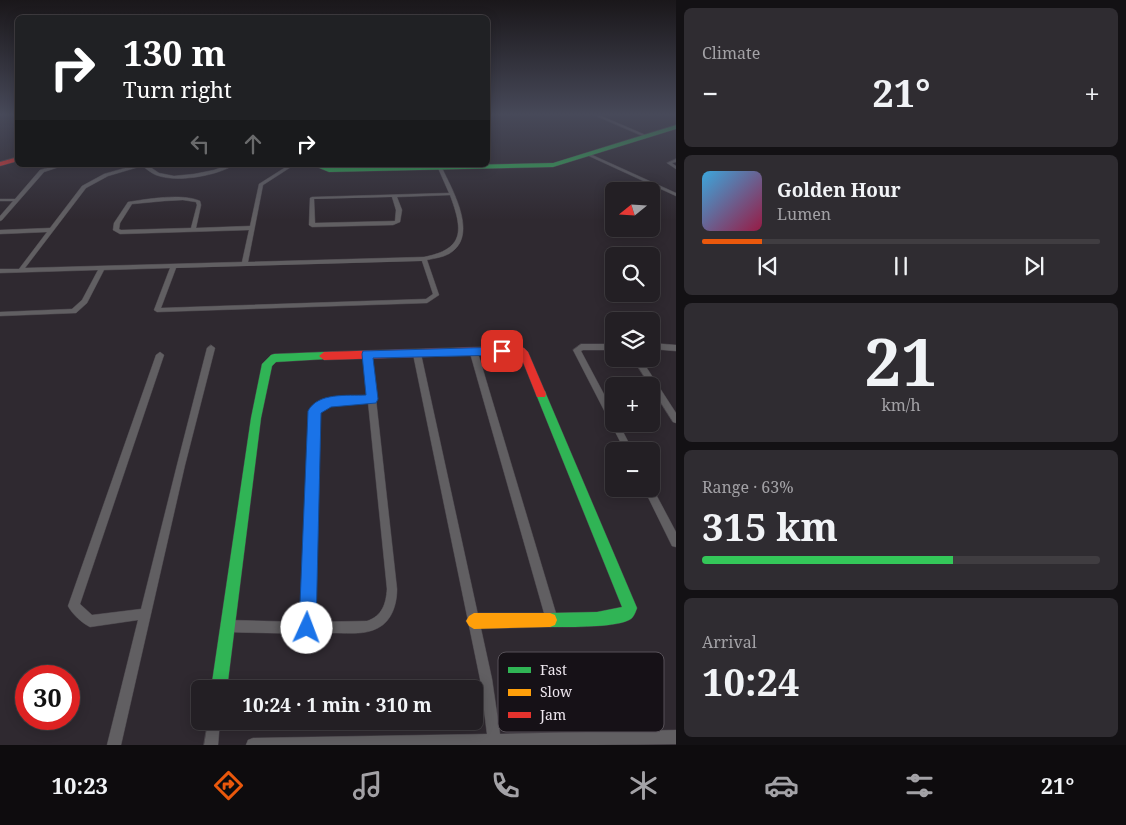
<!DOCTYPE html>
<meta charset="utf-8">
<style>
body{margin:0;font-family:"Noto Serif",serif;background:#2f2c31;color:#f1f3f6;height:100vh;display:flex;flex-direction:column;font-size:19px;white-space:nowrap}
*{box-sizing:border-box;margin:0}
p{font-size:16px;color:#a3a2a6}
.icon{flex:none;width:28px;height:28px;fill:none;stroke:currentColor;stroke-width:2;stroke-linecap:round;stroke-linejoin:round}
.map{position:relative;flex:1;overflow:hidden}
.panel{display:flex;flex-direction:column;gap:8px;padding:8px;background:#131114;width:450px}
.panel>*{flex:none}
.guide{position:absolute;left:15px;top:15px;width:475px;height:152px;border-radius:8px;box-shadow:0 2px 12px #0003,0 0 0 1px #403d41;background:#202124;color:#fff;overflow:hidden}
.needle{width:32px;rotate:252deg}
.tools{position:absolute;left:605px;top:182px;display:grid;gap:10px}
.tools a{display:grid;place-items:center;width:55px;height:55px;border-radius:8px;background:#231f24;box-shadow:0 2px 12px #0003,0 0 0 1px #403d41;font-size:25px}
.speed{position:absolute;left:15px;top:665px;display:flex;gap:10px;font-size:25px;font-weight:700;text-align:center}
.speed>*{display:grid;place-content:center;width:65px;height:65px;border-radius:50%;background:#231f24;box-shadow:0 2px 12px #0003,0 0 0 1px #403d41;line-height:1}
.speed .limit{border:8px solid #d22;background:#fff;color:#111}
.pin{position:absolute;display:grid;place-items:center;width:42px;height:42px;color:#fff;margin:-21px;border-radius:10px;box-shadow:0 2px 8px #0006}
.me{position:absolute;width:55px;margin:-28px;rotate:2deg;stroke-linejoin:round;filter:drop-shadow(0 0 4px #0008)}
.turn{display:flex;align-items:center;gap:18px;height:105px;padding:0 25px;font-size:22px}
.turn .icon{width:65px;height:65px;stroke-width:2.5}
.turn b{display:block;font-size:35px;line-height:42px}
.lanes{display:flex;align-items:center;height:48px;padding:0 25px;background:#0003;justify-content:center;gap:25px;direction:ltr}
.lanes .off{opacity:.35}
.big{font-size:38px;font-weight:700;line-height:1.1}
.panel .widget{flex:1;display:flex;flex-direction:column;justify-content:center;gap:8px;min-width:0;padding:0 18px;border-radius:8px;background:#2f2c31}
.panel .dial{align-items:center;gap:0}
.dial b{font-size:65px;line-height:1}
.song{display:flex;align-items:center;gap:15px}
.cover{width:60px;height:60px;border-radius:8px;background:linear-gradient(135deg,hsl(200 70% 55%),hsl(340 70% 35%))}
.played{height:5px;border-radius:2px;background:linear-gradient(90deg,#ea580c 15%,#403d41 15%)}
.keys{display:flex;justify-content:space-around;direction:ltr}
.heat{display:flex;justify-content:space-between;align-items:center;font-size:28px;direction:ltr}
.charge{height:8px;border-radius:4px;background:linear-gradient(90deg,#34c759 63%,#403d41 0)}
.trip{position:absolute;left:191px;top:680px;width:292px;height:50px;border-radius:8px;background:#231f24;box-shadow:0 2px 12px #0003,0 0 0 1px #403d41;font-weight:700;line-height:50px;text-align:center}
.tabs{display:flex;height:80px;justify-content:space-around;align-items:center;background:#0e0c0e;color:#a3a2a6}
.tabs .icon{width:35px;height:35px}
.tabs .on{color:#ea580c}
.tabs b{font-size:22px;color:#f1f3f6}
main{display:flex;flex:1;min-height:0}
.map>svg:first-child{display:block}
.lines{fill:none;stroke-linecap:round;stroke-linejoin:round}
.street-casing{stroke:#49444a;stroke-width:1}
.fast-casing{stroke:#49444a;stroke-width:1}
.slow-casing{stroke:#49444a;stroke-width:1}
.jam-casing{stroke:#49444a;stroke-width:1}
.street{fill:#615f62;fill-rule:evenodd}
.fast{fill:#30b455;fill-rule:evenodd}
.slow{fill:#ff9f0a;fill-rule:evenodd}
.jam{fill:#e5322d;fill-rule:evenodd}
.route{fill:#1a73e8;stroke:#114b97}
.key{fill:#161117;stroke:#575158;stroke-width:1}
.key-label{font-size:14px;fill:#eee7ef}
</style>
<main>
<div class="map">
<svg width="676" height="745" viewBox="0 0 676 745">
<rect width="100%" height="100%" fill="#2f2930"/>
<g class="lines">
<!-- street casing -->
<g class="street-casing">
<g id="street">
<polygon points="594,115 599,115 648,136 645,137"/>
<polygon points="590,154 676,193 676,196 589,156 588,155"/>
<polygon points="676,159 676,162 672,163 676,166 676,169 667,163"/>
<polygon points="58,165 65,165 44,172 2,220 0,221 0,216 13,201 0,201 0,199 15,199 40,170"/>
<path d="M136,165H147L159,173L174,176L194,174L214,170L228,165H234C216,176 176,183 156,175C151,173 147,169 142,166L108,176L86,188L25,268L242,262L249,230L120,234L113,230L114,223L128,202C147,199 183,193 200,201L201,205L196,228L250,226L259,184L289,165H294L263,185L248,262L424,257C465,249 463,230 450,195L397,197L402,210L400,222L393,225L312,227L309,225L310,198L312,197L449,193L438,168L440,167L442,168C452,189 477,232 453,251C446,257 436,258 427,260L439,295L427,303L157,312L154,310L170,268L104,270L87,303L76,313L0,316V312L72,309L82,300L98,270L0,273V269H19L47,232L0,234V230L50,228L82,186L104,174ZM392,197L396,210L395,221L315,223L314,199ZM183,200L196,202L197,205L191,228L121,230L119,229L120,223L132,204L164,201ZM422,261L433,294L426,299L161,308L176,268Z"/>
<polygon points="651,343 676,345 676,351 651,349"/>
<polygon points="581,344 614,344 614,350 583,350 581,351 614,413 614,424 619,424 633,451 625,451 573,350"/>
<path d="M211,345L215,348L185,465L121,745H107L138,620L90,627C82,623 72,614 68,606L156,355L160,352L164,355L80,604L92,615L141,609L177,465L207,348Z"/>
<polygon points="474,350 478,353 558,620 556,624 552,626 548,624 546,620 470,353"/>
<path d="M367,351L371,354L397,589C397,604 392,621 378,628C365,635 350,633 336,633C300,634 264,633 228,632L224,630L222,626L224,622L228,620L302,622L311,411C323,393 349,396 368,396L363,354ZM368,402L387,589C386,604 382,616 367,621L313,622L319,412C332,400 351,403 368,402Z"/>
<polygon points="417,351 421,354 492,679 500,734 676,730 676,744 597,745 246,745 248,740 253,738 487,734 480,679 413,354"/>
<polygon points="633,359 641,359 676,413 676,423 673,422"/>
<polygon points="651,485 676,532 676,547 672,546 644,489 651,489"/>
<polygon points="208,721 220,721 218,745 204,745"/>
</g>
</g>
<!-- fast casing -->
<g class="fast-casing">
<g id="fast">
<polygon points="676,125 676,129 553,167 329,172 312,165 321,165 330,168 553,163"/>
<polygon points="324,352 327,353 329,356 327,359 276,362 272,366 261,418 227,689 211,689 251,418 262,364 271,355 274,354"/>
<path d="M541,390L545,391L546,394L637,608C636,611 634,616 632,618C622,628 566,627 550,627L545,625L543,620L545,615L550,613L597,612L622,607L536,394L537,391Z"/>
</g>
</g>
<!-- slow casing -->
<g class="slow-casing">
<polygon id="slow" points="474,613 550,613 555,615 557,620 555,625 550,627 474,629 469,626 466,621 469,616"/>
</g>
<!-- jam casing -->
<g class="jam-casing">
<g id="jam">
<polygon points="18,157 18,161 0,166 0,162"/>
<polygon points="516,346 524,348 528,352 546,394 545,397 537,397 521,357 516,354 324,360 319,356 324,352"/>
</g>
</g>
<!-- street -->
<use href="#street" class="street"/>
<!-- fast -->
<use href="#fast" class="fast"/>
<!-- slow -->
<use href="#slow" class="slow"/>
<!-- jam -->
<use href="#jam" class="jam"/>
</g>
<!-- sky -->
<linearGradient id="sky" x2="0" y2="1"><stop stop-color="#1a171a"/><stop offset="0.52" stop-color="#474959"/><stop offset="1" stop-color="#474959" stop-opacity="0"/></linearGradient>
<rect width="676" height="220" fill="url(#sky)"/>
<!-- route -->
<path class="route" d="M502,347L508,351L502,355L373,358L378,399L376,403L331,407L321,413L316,628L313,634L307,637L301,634L299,628L308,411C318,392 347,396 366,395L362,354L363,351Z"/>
<!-- legend -->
<rect x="498" y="652" width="166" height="80" rx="8" class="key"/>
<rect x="508" y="667" width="23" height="6" fill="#30b455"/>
<rect x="508" y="689" width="23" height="7" fill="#ff9f0a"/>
<rect x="508" y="712" width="23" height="6" fill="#e5322d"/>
<g class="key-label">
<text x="540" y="675">Fast</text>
<text x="540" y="697">Slow</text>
<text x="540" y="720">Jam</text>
</g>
</svg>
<div class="tools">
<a><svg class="needle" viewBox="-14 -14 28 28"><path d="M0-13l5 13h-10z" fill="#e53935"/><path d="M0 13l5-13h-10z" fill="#a3a2a6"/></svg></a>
<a><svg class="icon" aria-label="search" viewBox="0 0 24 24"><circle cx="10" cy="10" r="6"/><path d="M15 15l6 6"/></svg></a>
<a><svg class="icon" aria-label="layers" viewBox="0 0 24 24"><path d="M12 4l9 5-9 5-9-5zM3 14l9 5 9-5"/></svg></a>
<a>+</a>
<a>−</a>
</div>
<div class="speed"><div class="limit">30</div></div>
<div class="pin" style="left:502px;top:351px;background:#d93025"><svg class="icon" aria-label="arrive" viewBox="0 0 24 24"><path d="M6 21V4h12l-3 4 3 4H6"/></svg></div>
<svg class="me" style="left:307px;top:628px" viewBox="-20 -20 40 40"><circle r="19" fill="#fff"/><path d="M0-13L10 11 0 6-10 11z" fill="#1a73e8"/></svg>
<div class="trip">10:24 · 1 min · 310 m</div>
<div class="guide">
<div class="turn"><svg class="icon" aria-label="right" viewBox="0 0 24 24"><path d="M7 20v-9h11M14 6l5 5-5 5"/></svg><div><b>130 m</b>Turn right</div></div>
<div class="lanes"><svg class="icon off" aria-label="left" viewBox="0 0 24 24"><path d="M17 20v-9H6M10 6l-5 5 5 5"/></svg><svg class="icon off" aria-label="ahead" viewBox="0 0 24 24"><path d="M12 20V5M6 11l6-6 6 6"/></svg><svg class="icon" aria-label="right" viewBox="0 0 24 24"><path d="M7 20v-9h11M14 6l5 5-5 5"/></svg></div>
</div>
</div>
<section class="panel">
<div class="widget"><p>Climate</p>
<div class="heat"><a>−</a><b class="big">21°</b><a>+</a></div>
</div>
<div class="widget">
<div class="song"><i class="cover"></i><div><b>Golden Hour</b><p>Lumen</p></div></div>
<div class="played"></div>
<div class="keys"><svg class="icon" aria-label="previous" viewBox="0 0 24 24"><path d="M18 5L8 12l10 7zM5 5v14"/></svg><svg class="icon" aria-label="pause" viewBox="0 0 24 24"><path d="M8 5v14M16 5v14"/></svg><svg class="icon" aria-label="next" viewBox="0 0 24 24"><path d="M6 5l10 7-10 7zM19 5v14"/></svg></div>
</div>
<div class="widget dial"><b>21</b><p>km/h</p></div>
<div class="widget"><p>Range · 63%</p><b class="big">315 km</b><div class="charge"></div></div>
<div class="widget"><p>Arrival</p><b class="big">10:24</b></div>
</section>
</main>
<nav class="tabs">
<b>10:23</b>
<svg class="icon on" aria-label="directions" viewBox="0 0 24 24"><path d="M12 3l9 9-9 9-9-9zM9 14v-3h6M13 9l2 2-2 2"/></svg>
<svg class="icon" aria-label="music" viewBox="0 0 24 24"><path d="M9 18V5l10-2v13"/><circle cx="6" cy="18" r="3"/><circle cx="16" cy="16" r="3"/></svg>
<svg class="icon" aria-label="phone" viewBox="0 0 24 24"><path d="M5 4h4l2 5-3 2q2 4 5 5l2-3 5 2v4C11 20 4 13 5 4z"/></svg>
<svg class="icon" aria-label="climate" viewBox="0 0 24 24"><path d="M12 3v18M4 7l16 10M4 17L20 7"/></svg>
<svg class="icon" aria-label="car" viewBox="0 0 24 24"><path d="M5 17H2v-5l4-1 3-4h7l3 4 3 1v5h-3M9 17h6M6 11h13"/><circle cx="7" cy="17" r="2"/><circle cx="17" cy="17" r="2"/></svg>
<svg class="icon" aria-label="filters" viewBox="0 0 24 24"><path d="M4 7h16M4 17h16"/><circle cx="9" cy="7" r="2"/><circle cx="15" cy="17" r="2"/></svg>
<b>21°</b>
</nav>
